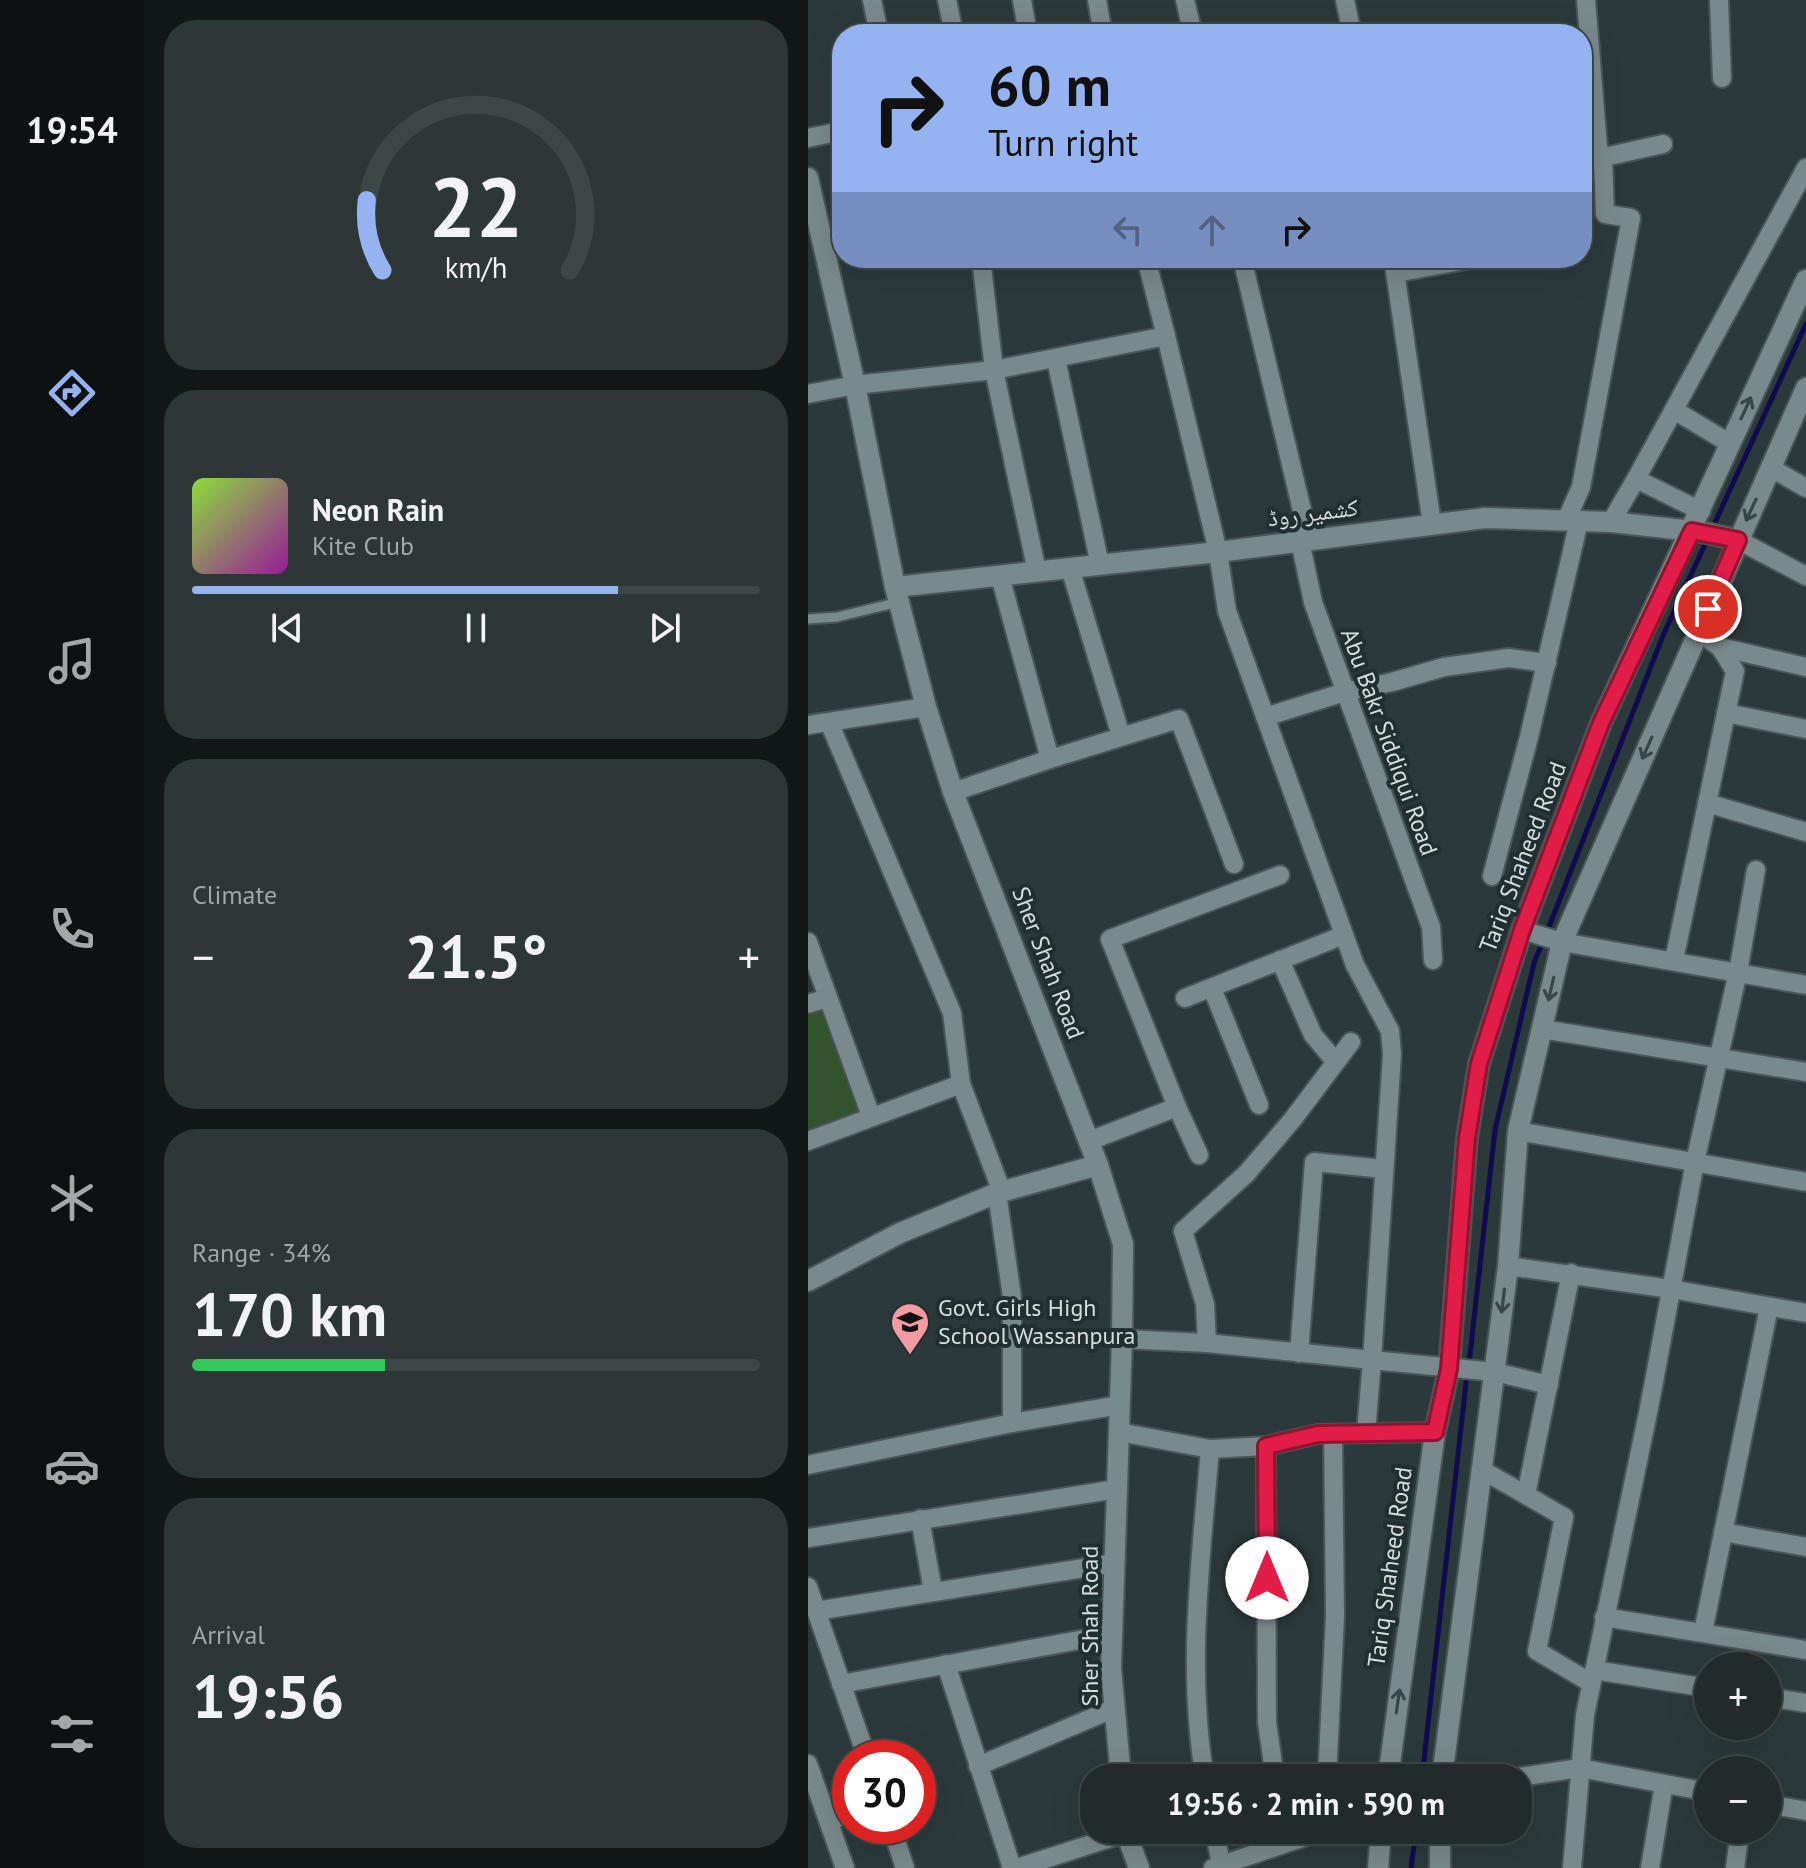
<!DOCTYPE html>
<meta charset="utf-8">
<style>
body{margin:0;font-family:"PT Sans","Noto Naskh Arabic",sans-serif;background:#2d3738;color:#f1f3f6;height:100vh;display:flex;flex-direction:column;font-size:30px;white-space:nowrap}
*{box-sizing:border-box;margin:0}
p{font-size:26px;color:#a2a7a9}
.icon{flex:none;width:44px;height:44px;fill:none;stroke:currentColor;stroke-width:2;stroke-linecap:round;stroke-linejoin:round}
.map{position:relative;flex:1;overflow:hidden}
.side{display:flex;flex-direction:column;gap:20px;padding:20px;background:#121818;width:664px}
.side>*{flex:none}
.banner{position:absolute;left:24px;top:24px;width:760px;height:244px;border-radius:32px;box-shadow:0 8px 32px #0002,0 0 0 2px #3e4748;background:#95b2f1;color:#111;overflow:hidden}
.controls{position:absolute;left:886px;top:1652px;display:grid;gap:16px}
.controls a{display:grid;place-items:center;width:88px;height:88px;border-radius:50%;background:#212b2c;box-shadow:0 8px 32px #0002,0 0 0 2px #3e4748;font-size:40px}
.speed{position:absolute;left:24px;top:1740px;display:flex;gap:16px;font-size:40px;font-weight:700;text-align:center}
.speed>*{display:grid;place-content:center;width:104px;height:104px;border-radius:50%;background:#212b2c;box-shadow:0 8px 32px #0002,0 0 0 2px #3e4748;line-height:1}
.speed .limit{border:12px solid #d22;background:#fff;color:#111}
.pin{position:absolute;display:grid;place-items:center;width:68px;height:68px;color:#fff;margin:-34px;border:4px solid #fff;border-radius:50%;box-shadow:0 2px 8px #0007}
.me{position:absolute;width:88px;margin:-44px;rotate:0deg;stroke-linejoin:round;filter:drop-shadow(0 0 6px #0008)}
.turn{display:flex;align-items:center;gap:28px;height:168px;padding:0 24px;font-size:36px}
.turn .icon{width:104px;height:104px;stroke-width:2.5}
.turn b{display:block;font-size:56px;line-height:68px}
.lanes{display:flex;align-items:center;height:76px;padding:0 24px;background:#0003;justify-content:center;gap:40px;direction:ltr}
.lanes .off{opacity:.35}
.big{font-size:60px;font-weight:800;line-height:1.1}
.side .card{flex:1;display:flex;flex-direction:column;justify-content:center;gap:12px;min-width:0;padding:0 28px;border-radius:32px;background:#2d3738}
.side .dial{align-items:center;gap:0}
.dial svg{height:208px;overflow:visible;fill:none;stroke:#3e4748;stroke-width:7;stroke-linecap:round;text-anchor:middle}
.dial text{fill:#f1f3f6;stroke:none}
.song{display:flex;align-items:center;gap:24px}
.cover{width:96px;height:96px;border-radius:12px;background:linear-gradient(135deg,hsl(90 70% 55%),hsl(300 70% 35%))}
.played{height:8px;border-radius:4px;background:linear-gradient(90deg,#95b2f1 75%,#3e4748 75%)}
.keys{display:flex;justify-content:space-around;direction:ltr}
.heat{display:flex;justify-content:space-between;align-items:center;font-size:44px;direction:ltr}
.charge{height:12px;border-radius:6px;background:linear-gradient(90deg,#34c759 34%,#3e4748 0)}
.trip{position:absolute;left:272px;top:1764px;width:452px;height:80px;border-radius:32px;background:#212b2c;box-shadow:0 8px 32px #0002,0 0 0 2px #3e4748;font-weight:800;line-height:80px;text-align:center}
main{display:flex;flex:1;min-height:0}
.tab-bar{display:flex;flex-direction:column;width:144px;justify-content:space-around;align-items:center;background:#0d1112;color:#a2a7a9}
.tab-bar .icon{width:56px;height:56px}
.tab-bar .on{color:#95b2f1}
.tab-bar b{font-size:36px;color:#f1f3f6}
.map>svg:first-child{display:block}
.green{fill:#31542c}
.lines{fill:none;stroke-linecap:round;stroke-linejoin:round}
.stream{stroke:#0f0b4e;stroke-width:5}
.lane-casing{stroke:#4a5557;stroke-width:13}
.street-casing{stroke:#4a5557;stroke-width:22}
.secondary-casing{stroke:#4a5557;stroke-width:24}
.lane{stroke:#7a898b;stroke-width:9}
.street{stroke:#7a898b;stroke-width:18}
.secondary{stroke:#7a898b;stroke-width:20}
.oneway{stroke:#384648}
.route-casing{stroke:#92132f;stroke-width:20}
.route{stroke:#e11d48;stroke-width:14}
.labels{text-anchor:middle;stroke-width:8;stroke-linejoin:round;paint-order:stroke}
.street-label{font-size:24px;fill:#d6dedf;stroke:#222f31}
.poi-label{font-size:24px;fill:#d6dedf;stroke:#222f31;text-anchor:start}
</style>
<main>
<nav class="tab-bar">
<b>19:54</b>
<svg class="icon on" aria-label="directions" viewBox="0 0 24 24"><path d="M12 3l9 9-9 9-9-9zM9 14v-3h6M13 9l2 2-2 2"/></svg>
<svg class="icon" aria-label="music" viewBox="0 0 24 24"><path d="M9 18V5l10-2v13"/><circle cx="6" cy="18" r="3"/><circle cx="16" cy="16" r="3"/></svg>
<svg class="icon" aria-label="phone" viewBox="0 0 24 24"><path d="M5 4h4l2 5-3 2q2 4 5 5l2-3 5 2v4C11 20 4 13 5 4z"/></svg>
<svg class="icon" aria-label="climate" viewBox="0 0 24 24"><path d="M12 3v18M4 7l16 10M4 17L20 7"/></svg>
<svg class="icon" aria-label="car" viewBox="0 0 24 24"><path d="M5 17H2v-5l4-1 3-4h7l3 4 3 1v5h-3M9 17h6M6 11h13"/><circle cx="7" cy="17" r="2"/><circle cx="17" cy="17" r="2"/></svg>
<svg class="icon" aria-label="filters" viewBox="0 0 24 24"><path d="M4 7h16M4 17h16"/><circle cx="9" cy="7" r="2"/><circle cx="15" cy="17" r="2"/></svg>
</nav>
<section class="side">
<div class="card dial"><svg viewBox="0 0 100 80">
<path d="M14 69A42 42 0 1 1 86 69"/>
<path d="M14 69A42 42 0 0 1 8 42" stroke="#95b2f1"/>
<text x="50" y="56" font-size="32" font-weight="700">22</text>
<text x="50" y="72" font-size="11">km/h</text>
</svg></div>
<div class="card">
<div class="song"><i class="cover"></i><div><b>Neon Rain</b><p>Kite Club</p></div></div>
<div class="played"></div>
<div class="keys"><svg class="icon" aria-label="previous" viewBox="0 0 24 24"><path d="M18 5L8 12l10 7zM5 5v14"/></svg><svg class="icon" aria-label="pause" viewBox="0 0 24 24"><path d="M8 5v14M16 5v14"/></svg><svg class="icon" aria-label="next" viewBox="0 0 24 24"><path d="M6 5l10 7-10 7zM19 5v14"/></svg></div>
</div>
<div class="card"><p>Climate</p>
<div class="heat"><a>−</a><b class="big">21.5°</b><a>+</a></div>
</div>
<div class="card"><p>Range · 34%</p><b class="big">170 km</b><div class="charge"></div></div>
<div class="card"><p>Arrival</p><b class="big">19:56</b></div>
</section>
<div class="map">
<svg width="998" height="1868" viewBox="0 0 998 1868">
<rect width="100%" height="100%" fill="#2c393b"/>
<!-- green -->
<polygon class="green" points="20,998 63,1116 0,1141 0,1004"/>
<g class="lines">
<!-- stream -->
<g class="stream">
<polyline points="904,529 998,324"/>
<polyline points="739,932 856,633 900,538"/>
<polyline points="661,1364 687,1130 726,963 735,941"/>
<polyline points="614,1778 659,1374"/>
<polyline points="603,1868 608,1830"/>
</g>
<!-- lane casing -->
<g class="lane-casing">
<polyline id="lane" points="0,619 29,617 91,602"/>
</g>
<!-- street casing -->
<g class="street-casing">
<g id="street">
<polyline points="64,0 71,34"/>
<polyline points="139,0 146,34"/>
<polyline points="214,0 220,34"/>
<polyline points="289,0 295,34"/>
<polyline points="377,0 385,34"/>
<polyline points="537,0 544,34"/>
<polyline points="911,0 914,78"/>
<polyline points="0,138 34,131"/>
<polyline points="774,162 855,144"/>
<polyline points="173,258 186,370 229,572"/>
<polyline points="434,258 501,540"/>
<polyline points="585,258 624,524"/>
<polyline points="588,273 669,258"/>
<polyline points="358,336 410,552 419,611 547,965 582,1031 584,1054 564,1360 687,1372 741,1385"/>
<polyline points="248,359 292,565"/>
<polyline points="0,394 47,385 186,370 358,336 338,258"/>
<polyline points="866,410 921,443"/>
<polyline points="963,468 998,488"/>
<polyline points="828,479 998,168"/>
<polyline points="758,521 773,487 823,218 797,214 795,159 790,147 778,0"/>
<polyline points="803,522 828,479 893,511"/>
<polyline points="930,540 998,576"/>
<polyline points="492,541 505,602 623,927 625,960"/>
<polyline points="262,568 313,736"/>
<polyline points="912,647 998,667"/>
<polyline points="918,713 998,729"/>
<polyline points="457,717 537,692 584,682 636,667 701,658 739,663"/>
<polyline points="21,722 144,1013 153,1084 194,1192"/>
<polyline points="0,725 118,707"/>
<polyline points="242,759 371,719 426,864"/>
<polyline points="145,792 242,759 192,576"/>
<polyline points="899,803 998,832"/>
<polyline points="684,876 721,737 771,521"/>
<polyline points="714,930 754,942 998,985"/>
<polyline points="0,942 63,1116"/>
<polyline points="472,960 505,1035 527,1061"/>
<polyline points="866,960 927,671 912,647 890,632"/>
<polyline points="404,988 451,1105"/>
<polyline points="377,998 536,935"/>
<polyline points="0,1004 20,998"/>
<polyline points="734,1029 998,1072"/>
<polyline points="369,1107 302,939 472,875"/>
<polyline points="710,1131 998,1182"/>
<polyline points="0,1141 153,1084"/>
<polyline points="281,1141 369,1107 391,1155"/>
<polyline points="700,1266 863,1289 998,1313"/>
<polyline points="763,1273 718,1495 756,1517 729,1651 783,1683"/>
<polyline points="314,1339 399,1343 397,1304 375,1231 439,1173 485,1119 543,1042"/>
<polyline points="399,1343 564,1360 558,1433"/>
<polyline points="491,1353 506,1162 576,1169"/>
<polyline points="204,1423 312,1405"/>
<polyline points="311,1432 402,1449 458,1446 510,1434 627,1432"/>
<polyline points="458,1446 459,1722 467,1778"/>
<polyline points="0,1465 204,1423 204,1297 189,1193"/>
<polyline points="674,1470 718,1495"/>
<polyline points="112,1519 125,1591"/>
<polyline points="915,1532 998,1547"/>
<polyline points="0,1538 309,1489"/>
<polyline points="0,1587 59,1758"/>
<polyline points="8,1611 307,1563"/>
<polyline points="796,1617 998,1650"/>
<polyline points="895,1632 961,1307"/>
<polyline points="138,1664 204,1868"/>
<polyline points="786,1670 900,1688"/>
<polyline points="33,1684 304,1634"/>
<polyline points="960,1697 998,1703"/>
<polyline points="0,1764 37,1868"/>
<polyline points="170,1766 307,1708"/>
<path d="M397,1778C378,1669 393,1558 402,1449"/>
<polyline points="519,1778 527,1616 525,1434"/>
<polyline points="705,1778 772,1768 900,1792"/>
<polyline points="960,1804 998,1811"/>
<polyline points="21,1821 42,1813"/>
<polyline points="83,1826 97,1868"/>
<polyline points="406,1830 414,1868"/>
<polyline points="209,1868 318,1833"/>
<polyline points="405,1868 517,1830"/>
<polyline points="764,1868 777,1715 841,1408 887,1162 930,972 948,870"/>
<polyline points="842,1868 856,1784"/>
<polyline points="927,1868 932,1830"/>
</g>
</g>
<!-- secondary casing -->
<g class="secondary-casing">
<g id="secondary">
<polyline points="0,178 47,385 87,587 118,707 145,792 290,1165 315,1244 314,1339 303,1668 313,1778"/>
<polyline points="87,587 410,552 677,518 803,522 894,532 930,540"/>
<polyline points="0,1281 92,1233 189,1193 290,1165"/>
<polyline points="580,1778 627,1432 641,1369 659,1138 671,1064 714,930 793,723 998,280"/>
<polyline points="634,1778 700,1266 710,1131 754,942 998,388"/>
<polyline points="317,1830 331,1868"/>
<polyline points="632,1830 632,1868"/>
<polyline points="570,1868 573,1830"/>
</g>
</g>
<!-- lane -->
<use href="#lane" class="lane"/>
<!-- street -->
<use href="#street" class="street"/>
<!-- secondary -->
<use href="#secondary" class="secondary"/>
</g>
<!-- one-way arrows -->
<defs><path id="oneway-shaft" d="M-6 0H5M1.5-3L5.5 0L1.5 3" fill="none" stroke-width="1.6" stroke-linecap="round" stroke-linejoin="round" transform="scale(2)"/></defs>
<g class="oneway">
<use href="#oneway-shaft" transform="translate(938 408) rotate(-65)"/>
<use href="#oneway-shaft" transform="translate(943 510) rotate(115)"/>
<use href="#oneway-shaft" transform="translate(839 748) rotate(114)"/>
<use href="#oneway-shaft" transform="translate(743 989) rotate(103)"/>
<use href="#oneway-shaft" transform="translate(695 1301) rotate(97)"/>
<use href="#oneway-shaft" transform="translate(590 1701) rotate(-82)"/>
</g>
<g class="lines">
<!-- route casing -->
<g class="route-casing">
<polyline id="route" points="459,1578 458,1446 510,1434 627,1432 641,1369 659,1138 671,1064 714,930 793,723 884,531 930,540 900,609"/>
</g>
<!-- route -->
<use href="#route" class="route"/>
</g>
<!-- icons -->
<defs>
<g id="school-pin" transform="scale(2)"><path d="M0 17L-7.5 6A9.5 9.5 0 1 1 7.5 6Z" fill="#f49aa3" stroke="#222f31"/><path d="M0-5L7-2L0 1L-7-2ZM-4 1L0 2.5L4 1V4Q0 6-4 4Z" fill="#111"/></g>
</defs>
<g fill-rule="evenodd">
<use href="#school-pin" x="102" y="1322"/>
</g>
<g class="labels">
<!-- street labels -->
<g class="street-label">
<text transform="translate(505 513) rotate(-7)" y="8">کشمیر روڈ</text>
<text transform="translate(581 742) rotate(70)" y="8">Abu Bakr Siddiqui Road</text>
<text transform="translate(715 857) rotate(-69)" y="8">Tariq Shaheed Road</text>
<text transform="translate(240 963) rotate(69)" y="8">Sher Shah Road</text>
<text transform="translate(582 1567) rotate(-82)" y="8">Tariq Shaheed Road</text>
<text transform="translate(282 1626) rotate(-90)" y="8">Sher Shah Road</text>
</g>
<!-- poi labels -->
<g class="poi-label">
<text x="130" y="1316">Govt. Girls High<tspan x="130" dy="28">School Wassanpura</tspan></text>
</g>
</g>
</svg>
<div class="controls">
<a>+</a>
<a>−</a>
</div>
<div class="speed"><div class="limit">30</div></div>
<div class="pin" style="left:900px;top:609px;background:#d93025"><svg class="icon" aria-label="arrive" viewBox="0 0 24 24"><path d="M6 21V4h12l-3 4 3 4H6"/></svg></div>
<svg class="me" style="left:459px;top:1578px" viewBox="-20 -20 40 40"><circle r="19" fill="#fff"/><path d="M0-13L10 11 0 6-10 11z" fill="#e11d48"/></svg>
<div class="trip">19:56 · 2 min · 590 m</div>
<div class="banner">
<div class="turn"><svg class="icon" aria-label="right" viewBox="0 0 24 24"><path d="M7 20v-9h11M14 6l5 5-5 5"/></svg><div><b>60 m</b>Turn right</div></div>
<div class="lanes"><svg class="icon off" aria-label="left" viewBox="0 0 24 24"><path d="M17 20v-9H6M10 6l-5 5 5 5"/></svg><svg class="icon off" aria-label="ahead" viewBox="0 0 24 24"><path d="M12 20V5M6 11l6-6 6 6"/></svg><svg class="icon" aria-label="right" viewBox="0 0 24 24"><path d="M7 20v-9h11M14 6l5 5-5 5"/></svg></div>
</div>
</div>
</main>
